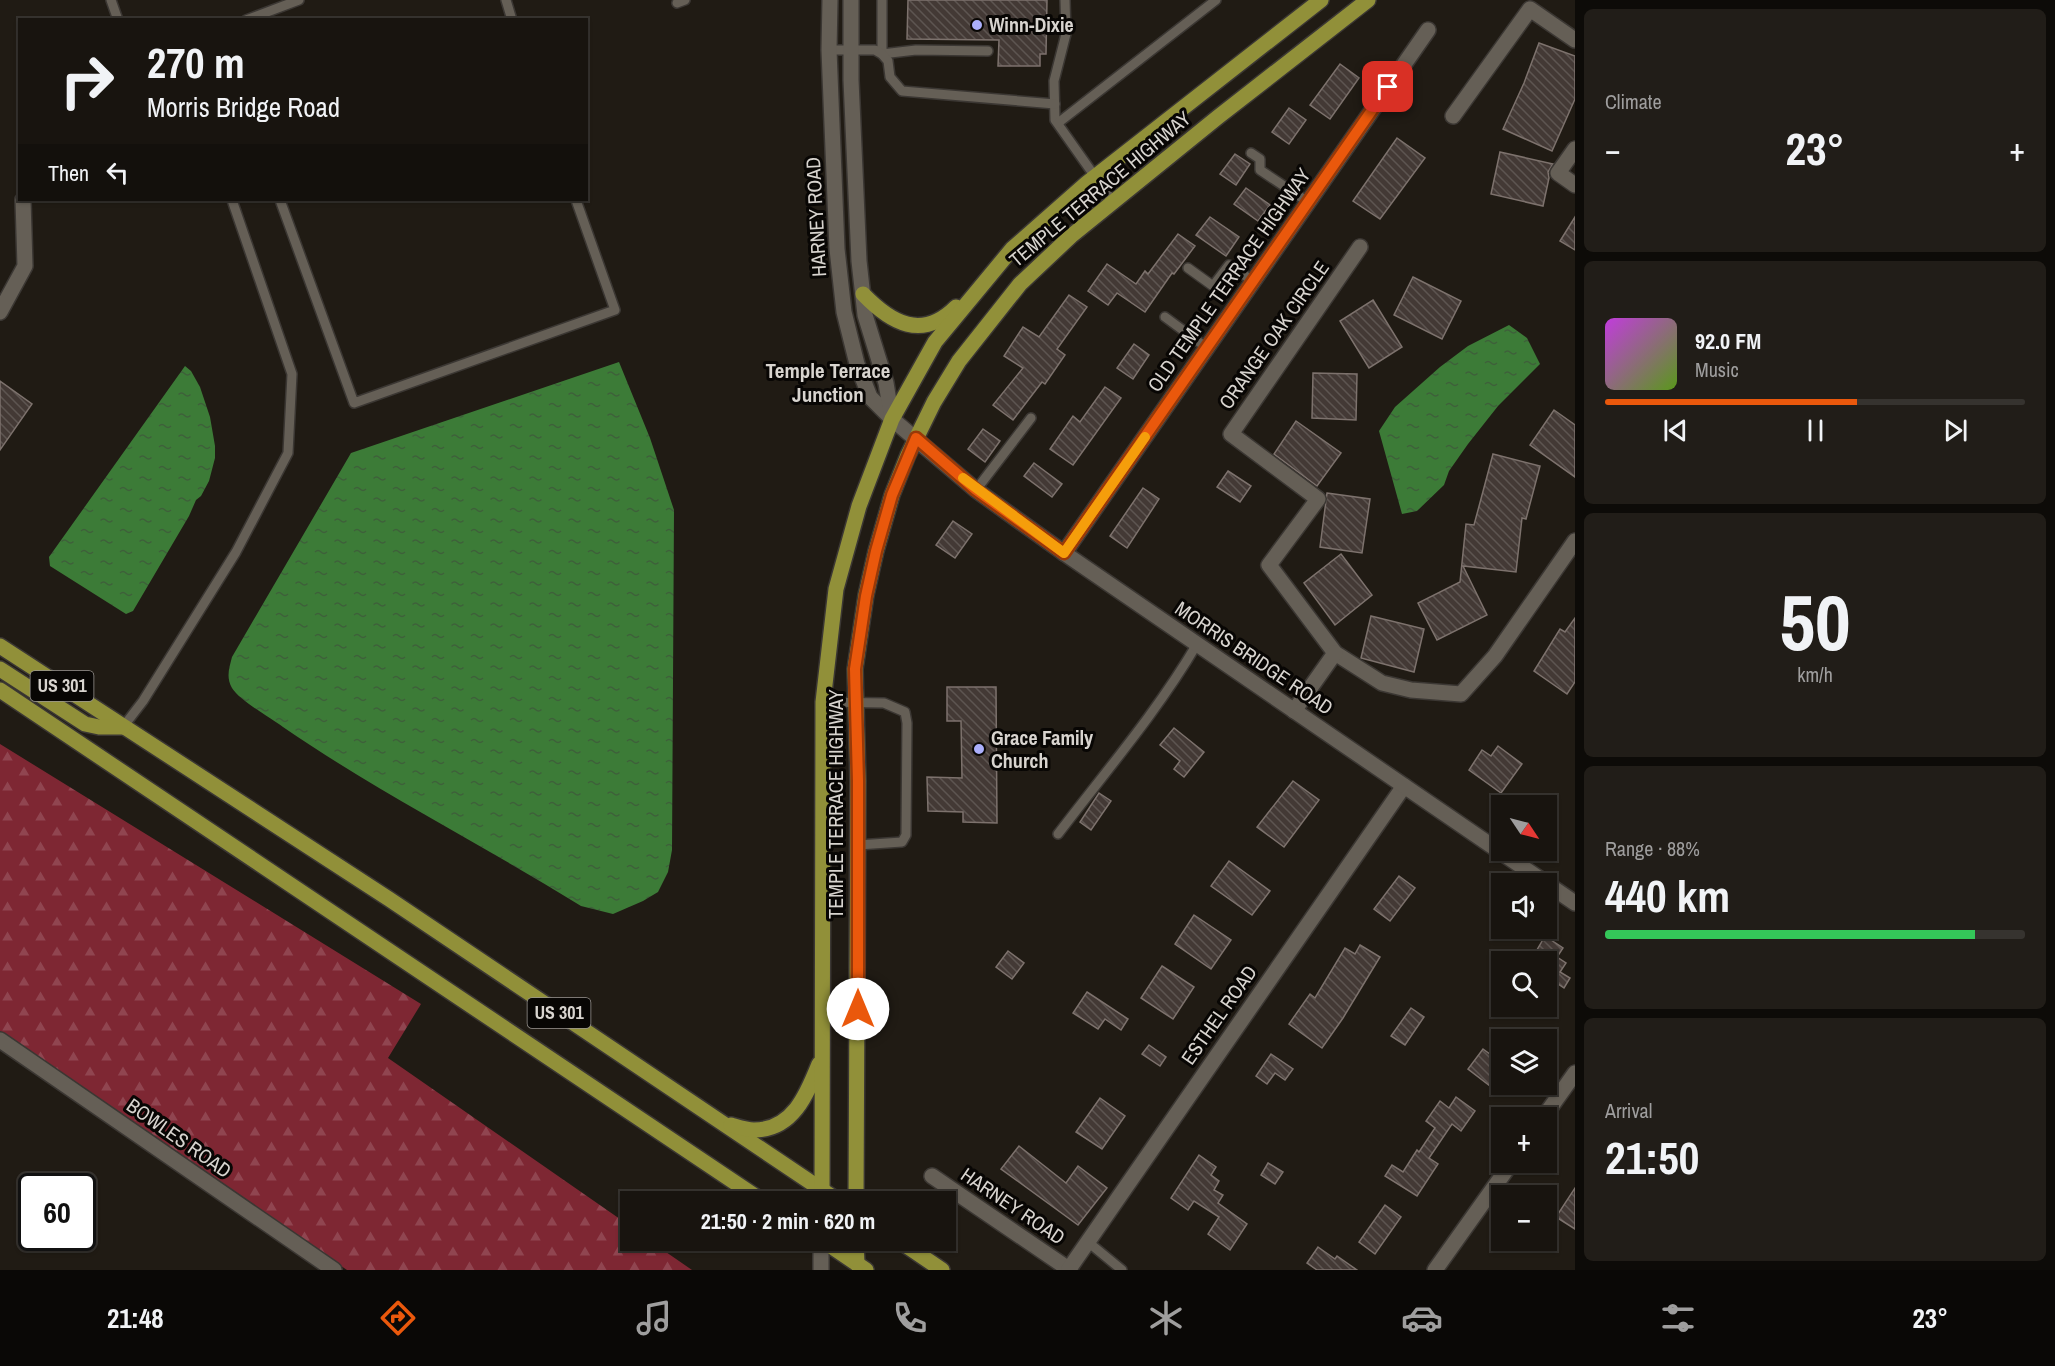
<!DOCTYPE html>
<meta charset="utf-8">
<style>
body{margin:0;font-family:"Archivo Narrow",sans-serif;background:#211d18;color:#f1f3f6;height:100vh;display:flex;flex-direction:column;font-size:22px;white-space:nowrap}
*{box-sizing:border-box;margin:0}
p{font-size:20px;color:#9f9e9e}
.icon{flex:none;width:33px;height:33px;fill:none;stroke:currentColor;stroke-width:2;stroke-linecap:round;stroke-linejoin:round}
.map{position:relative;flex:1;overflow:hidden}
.drawer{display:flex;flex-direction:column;gap:9px;padding:9px;background:#0d0b08;width:480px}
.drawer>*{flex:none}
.guide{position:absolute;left:18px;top:18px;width:570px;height:183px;border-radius:0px;box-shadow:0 2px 4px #0004,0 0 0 2px #36332f;background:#18140f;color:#f1f3f6;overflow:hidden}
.needle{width:39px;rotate:125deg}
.controls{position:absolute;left:1491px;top:795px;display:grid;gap:12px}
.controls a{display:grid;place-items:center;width:66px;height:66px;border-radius:0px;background:#18140f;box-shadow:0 2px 4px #0004,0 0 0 2px #36332f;font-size:30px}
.speed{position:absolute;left:18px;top:1173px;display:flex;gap:12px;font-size:30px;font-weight:700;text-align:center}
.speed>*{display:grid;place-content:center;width:78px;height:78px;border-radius:50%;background:#18140f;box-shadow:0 2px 4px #0004,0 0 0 2px #36332f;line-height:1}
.speed .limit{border:3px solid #111;border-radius:9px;background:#fff;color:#111}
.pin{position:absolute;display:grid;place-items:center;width:51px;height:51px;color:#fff;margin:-26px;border-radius:12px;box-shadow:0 3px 9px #0006}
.me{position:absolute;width:66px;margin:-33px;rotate:0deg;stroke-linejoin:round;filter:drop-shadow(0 0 4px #0008)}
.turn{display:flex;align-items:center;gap:21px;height:126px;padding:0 30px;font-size:27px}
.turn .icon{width:78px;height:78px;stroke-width:2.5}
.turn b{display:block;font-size:42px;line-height:51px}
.then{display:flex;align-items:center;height:57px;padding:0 30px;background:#0003;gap:12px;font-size:22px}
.big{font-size:45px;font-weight:700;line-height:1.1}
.drawer .tile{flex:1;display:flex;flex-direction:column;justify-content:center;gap:9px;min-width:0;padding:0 21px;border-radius:9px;background:#211d18}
.drawer .dial{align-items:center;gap:0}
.dial b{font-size:78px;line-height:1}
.song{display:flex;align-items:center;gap:18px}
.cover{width:72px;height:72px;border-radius:9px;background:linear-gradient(135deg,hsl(290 70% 55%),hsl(90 70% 35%))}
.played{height:6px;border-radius:3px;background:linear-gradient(90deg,#ea580c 60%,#36332f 60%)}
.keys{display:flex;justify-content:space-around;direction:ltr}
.heat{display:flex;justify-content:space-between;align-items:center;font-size:33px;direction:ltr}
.charge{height:9px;border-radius:4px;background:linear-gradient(90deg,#34c759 88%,#36332f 0)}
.trip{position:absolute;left:620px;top:1191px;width:336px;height:60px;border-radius:0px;background:#18140f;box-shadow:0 2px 4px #0004,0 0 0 2px #36332f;font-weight:700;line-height:60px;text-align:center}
.menu{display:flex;height:96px;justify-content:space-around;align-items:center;background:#0a0806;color:#9f9e9e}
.menu .icon{width:42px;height:42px}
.menu .selected{color:#ea580c}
.menu b{font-size:27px;color:#f1f3f6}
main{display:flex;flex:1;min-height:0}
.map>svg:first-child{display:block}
.forest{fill:url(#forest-firs)}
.water{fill:url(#water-ripples)}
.building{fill:url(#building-back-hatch);stroke:#7d726d;stroke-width:1.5}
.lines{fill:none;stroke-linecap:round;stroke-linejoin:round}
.lane-casing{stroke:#3b3733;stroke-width:12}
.street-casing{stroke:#3b3733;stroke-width:18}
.secondary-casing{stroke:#3b3733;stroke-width:18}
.primary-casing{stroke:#3b3733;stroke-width:18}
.lane{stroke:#655f56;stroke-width:9}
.street{stroke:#655f56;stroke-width:15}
.secondary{stroke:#655f56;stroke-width:15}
.primary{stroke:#919039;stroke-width:15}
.route-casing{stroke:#983908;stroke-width:15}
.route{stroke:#ea580c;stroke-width:10}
.slow{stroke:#f59e0b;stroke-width:10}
.poi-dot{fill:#abaffb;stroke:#080604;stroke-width:2}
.labels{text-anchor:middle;stroke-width:6;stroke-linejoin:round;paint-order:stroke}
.shield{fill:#080604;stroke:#9a9692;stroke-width:1.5}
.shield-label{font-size:18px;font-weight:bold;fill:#d8d4cf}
.poi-label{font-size:20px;font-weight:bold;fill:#d8d4cf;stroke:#080604;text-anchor:start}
.street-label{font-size:20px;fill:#d8d4cf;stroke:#080604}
.neighbourhood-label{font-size:21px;font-weight:bold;fill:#d8d4cf;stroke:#080604}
</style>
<main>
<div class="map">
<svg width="1575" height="1270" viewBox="0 0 1575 1270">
<defs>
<pattern id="forest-firs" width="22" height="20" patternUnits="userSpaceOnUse" patternTransform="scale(1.5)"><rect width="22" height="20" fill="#7e2733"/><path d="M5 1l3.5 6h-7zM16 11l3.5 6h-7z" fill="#904550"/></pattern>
<pattern id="water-ripples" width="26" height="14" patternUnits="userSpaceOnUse" patternTransform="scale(1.5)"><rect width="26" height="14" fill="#3c7b37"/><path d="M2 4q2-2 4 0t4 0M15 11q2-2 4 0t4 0" fill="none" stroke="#3e603a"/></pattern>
<pattern id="building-back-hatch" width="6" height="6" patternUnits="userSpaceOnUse" patternTransform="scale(1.5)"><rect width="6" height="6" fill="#433935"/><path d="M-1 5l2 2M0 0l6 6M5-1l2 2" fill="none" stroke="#5d5551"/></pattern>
</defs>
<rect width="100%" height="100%" fill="#201b14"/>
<!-- forest -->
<polygon class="forest" points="0,744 421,1004 388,1058 630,1226 630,1240 650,1241 692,1270 347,1270 0,1031"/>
<!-- water -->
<g class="water">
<polygon points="1509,325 1527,338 1540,364 1498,406 1468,444 1449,471 1444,485 1417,511 1402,514 1379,431 1395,407 1440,367 1468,346"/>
<path d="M619,362L650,438L674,510L672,850L668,872L658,892L643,901L613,914L581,906C483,845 379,793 283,727C271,718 239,700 232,688C226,677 229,669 232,657L351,453Z"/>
<polygon points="185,366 191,371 200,387 210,417 215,446 215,458 209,481 201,496 196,500 189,516 133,611 126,614 50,566 49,557"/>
</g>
<!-- building -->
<g class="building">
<polygon points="908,0 1047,0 1046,54 1040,54 1040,66 998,66 999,40 907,39"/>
<polygon points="1539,43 1575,56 1575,99 1552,151 1503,129 1524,83"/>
<polygon points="1340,64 1359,78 1330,119 1310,105"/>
<polygon points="1289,108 1306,120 1289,144 1272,132"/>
<polygon points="1397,138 1425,158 1380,219 1353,201"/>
<polygon points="1500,152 1553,164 1548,172 1549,178 1543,206 1491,194"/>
<polygon points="1235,154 1250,164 1236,185 1220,174"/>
<polygon points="1246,188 1270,205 1258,221 1234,204"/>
<polygon points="1210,217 1239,237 1226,256 1196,235"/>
<polygon points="1575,217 1575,250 1560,241"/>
<polygon points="1178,234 1195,246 1174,274 1172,273 1145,312 1117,293 1108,305 1088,291 1107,264 1136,284 1145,271 1148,274"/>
<polygon points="1413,277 1461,301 1442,339 1394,315"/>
<polygon points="1069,295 1087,307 1057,349 1065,355 1045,384 1042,382 1013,420 993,405 1023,368 1004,356 1023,327 1039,337"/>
<polygon points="1373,300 1402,347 1369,368 1340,321"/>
<polygon points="1134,344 1149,355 1133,379 1117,368"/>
<polygon points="1313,373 1357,374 1356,420 1312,418"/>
<polygon points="0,381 32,404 0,450"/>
<polygon points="1105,387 1121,398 1073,465 1050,449 1073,416 1080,422"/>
<polygon points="1554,410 1575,425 1575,477 1530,445"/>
<polygon points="1296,421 1341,453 1317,486 1274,454"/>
<polygon points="983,429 1000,441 985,462 968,449"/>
<polygon points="1493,454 1540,466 1526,519 1522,518 1516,572 1463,566 1487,615 1437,640 1418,603 1460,582 1466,524 1474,525"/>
<polygon points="1034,463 1062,484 1052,497 1024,476"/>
<polygon points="1228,471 1251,486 1240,502 1217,487"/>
<polygon points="1143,488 1159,499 1127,548 1110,536"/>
<polygon points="1327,493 1370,499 1362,553 1320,547"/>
<polygon points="953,521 972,534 955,558 936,545"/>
<polygon points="1341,554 1372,595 1335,625 1304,583"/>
<polygon points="1371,616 1424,629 1414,672 1361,658"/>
<polygon points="1575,618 1575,682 1567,694 1534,671 1560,629 1565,632"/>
<polygon points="947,687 996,687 997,823 963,822 963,812 928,811 927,777 962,778 961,721 947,721"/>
<polygon points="1174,728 1204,752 1184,777 1174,769 1180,761 1160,745"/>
<polygon points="1498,746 1522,764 1501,793 1469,770 1482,750 1491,756"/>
<polygon points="1293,781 1319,800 1284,847 1257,827"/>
<polygon points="1099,793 1111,801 1091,830 1080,822"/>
<polygon points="1229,861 1270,891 1252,915 1211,886"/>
<polygon points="1399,876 1415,888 1390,921 1374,909"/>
<polygon points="1194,915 1231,940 1211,969 1175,944"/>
<polygon points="1545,936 1563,948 1557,957 1566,963 1560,972 1570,978 1564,988 1555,982 1546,995 1546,962 1530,962"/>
<polygon points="1360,945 1380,957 1343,1018 1322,1048 1289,1024 1310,994 1315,998 1345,948 1355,954"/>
<polygon points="1008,951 1024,963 1012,979 996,967"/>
<polygon points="1162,966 1194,987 1173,1019 1141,998"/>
<polygon points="1087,992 1128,1019 1121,1030 1105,1019 1098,1029 1073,1013"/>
<polygon points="1411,1008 1424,1017 1405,1045 1391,1036"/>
<polygon points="1149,1045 1166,1057 1160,1066 1142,1054"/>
<polygon points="1483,1049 1502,1063 1502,1071 1490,1086 1468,1069"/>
<polygon points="1271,1054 1293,1069 1285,1080 1275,1073 1267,1084 1256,1076"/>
<polygon points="1456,1097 1475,1111 1461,1131 1452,1124 1429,1158 1438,1164 1417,1196 1385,1176 1392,1165 1403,1172 1417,1150 1419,1152 1435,1128 1426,1121 1440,1101 1449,1108"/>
<polygon points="1100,1098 1125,1116 1102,1149 1076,1132"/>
<polygon points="1019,1146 1066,1183 1078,1166 1107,1188 1078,1225 1001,1169"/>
<polygon points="1199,1155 1216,1167 1211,1175 1219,1181 1214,1190 1223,1195 1218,1203 1247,1224 1230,1250 1208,1234 1219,1217 1194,1201 1188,1210 1171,1198"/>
<polygon points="1268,1163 1283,1172 1275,1184 1261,1175"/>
<polygon points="1575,1188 1575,1229 1556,1217"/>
<polygon points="1385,1205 1401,1217 1375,1254 1359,1242"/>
<polygon points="1318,1247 1335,1259 1337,1256 1357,1270 1317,1270 1307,1263"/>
</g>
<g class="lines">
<!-- lane casing -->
<g class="lane-casing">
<g id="lane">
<polyline points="111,0 118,20"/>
<polyline points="506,0 512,20"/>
<polyline points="882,0 882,54 916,50 988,51"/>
<polyline points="1065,0 1066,34 1054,81 1055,120 1113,202"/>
<polyline points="677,3 685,0"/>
<polyline points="246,20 299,0"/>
<polyline points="829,50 875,50 882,54 888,61 890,77 902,91 1055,104"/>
<polyline points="1058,123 1216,0"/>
<polyline points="1251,153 1260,159 1260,170 1308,202"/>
<polyline points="280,200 354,403 615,310 576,200"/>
<polyline points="1188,268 1213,286 1229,265 1253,281"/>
<polyline points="1165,317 1207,348"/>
<polyline points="976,490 1031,418"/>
<polyline points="823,702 884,703 905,712 907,723 906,835 902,842 858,845"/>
<polyline points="123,727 143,701 236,552 288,453 292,374 232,200"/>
<path d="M1058,834C1106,771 1157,712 1197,644"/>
<polyline points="1088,1242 1122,1270"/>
</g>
</g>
<!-- street casing -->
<g class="street-casing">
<g id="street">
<polyline points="1453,116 1530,9 1575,40"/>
<polyline points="1575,149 1558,173 1575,185"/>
<polyline points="1360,247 1231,434 1318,499 1269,565 1335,653 1382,683 1411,690 1461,694 1495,656 1575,541"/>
<polyline points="0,312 25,266 23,200"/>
<polyline points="1064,553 1428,30"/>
<polyline points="1294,711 1335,653"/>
<polyline points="0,1040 334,1270"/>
<polyline points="1543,1118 1575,1073"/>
<polyline points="932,1176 1070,1270"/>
<polyline points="1069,1269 1404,786"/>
<polyline points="1435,1270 1512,1162"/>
</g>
</g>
<!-- secondary casing -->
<g class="secondary-casing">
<g id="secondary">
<polyline points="830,0 829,50 837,249 844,312 857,364 870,397 892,419 976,490 1064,553 1575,903"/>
<polyline points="851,0 851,80 859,261 865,315 886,383 892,419"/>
<polyline points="821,1270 821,1240"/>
</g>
</g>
<!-- primary casing -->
<g class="primary-casing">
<g id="primary">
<path d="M863,294C891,323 922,341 956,307"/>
<polyline points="0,646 389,899 840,1202"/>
<polyline points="0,669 85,724 99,727 123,727"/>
<polyline points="0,690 764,1202"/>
<path d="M731,1125C738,1127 747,1130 754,1130C793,1130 807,1094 819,1064"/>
<polyline points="822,1202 823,702 836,589 859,506 892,419 935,342 1012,249 1087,183 1321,0"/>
<polyline points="856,1202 858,781 855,669 866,595 876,551 892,495 908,455 934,402 959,361 1020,284 1071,236 1218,117 1368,0"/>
<polyline points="822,1240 866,1270"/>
<polyline points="856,1240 857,1264"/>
<polyline points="898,1240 942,1270"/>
</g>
</g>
<!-- lane -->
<use href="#lane" class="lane"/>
<!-- street -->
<use href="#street" class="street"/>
<!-- secondary -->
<use href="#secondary" class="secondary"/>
<!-- primary -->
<use href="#primary" class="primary"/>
</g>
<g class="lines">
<!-- route casing -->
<g class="route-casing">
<polyline id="route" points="858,1009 858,781 855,669 866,596 876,551 892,495 916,438 976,490 1064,553 1388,87"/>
</g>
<!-- route -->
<use href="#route" class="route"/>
<!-- slow -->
<polyline class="slow" points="963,478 1064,553 1145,437"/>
</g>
<!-- markers -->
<g class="poi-dot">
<circle cx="977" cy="25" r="6"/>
<circle cx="979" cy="749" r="6"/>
</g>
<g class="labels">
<!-- shield labels -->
<g class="shield">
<rect x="30.5" y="671" width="63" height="30" rx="4.5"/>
<rect x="527.5" y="998" width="63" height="30" rx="4.5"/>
</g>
<g class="shield-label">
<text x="62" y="692">US 301</text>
<text x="559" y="1019">US 301</text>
</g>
<!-- poi labels -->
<g class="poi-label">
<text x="989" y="32">Winn-Dixie</text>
<text x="991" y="745">Grace Family<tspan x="991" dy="23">Church</tspan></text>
</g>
<!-- street labels -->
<g class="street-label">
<text transform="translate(1100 189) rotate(-40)" y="7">TEMPLE TERRACE HIGHWAY</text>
<text transform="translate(816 217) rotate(-93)" y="7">HARNEY ROAD</text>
<text transform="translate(1229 280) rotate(-55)" y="7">OLD TEMPLE TERRACE HIGHWAY</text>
<text transform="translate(1274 335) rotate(-55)" y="7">ORANGE OAK CIRCLE</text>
<text transform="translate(1254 658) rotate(34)" y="7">MORRIS BRIDGE ROAD</text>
<text transform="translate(836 804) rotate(-90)" y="7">TEMPLE TERRACE HIGHWAY</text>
<text transform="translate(1219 1015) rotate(-55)" y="7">ESTHEL ROAD</text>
<text transform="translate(179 1138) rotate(35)" y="7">BOWLES ROAD</text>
<text transform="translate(1013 1206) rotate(34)" y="7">HARNEY ROAD</text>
</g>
<!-- neighbourhood labels -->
<g class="neighbourhood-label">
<text x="828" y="378">Temple Terrace<tspan x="828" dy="24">Junction</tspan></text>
</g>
</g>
</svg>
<div class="controls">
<a><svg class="needle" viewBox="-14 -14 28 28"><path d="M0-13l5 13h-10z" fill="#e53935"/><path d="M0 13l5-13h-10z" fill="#9f9e9e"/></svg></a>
<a><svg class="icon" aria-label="sound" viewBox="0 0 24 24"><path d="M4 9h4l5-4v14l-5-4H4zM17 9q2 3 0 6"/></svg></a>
<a><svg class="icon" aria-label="search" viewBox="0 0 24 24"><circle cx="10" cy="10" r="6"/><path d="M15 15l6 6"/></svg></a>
<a><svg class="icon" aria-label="layers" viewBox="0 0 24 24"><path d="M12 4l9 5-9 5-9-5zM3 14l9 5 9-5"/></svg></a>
<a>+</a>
<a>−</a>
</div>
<div class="speed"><div class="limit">60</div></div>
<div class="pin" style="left:1388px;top:87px;background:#d93025"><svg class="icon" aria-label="arrive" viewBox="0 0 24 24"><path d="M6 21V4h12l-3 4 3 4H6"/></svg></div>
<svg class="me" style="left:858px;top:1009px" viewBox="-20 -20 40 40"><circle r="19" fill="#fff"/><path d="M0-13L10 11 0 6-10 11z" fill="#ea580c"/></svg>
<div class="trip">21:50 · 2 min · 620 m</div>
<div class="guide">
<div class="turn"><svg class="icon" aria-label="right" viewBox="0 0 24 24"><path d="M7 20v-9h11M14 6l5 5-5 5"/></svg><div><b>270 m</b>Morris Bridge Road</div></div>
<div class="then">Then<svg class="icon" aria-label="left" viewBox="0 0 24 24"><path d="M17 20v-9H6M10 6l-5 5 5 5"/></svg></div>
</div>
</div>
<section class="drawer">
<div class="tile"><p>Climate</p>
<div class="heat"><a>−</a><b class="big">23°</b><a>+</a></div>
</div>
<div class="tile">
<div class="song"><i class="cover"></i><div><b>92.0 FM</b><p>Music</p></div></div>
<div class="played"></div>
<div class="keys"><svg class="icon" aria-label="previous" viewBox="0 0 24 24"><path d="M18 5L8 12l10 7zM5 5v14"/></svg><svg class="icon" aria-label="pause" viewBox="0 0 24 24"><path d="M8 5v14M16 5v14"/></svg><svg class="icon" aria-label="next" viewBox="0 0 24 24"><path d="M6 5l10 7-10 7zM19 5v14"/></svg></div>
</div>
<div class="tile dial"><b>50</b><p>km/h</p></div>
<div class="tile"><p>Range · 88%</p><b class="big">440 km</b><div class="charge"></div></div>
<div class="tile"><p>Arrival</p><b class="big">21:50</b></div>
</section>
</main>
<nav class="menu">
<b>21:48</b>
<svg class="icon selected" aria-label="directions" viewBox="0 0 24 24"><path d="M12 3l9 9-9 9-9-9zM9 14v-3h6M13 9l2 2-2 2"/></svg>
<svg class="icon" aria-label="music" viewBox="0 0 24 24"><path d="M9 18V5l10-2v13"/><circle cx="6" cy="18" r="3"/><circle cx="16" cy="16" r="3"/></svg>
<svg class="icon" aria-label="phone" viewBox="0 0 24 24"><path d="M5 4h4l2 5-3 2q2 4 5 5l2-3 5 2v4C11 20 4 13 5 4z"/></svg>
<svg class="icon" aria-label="climate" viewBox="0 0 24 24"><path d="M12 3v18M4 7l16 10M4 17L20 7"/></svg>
<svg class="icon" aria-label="car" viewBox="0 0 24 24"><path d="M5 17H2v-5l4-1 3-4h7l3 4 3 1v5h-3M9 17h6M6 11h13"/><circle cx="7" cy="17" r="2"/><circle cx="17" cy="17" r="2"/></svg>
<svg class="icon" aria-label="filters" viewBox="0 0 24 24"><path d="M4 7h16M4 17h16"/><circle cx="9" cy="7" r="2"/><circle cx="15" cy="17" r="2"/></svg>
<b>23°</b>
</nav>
